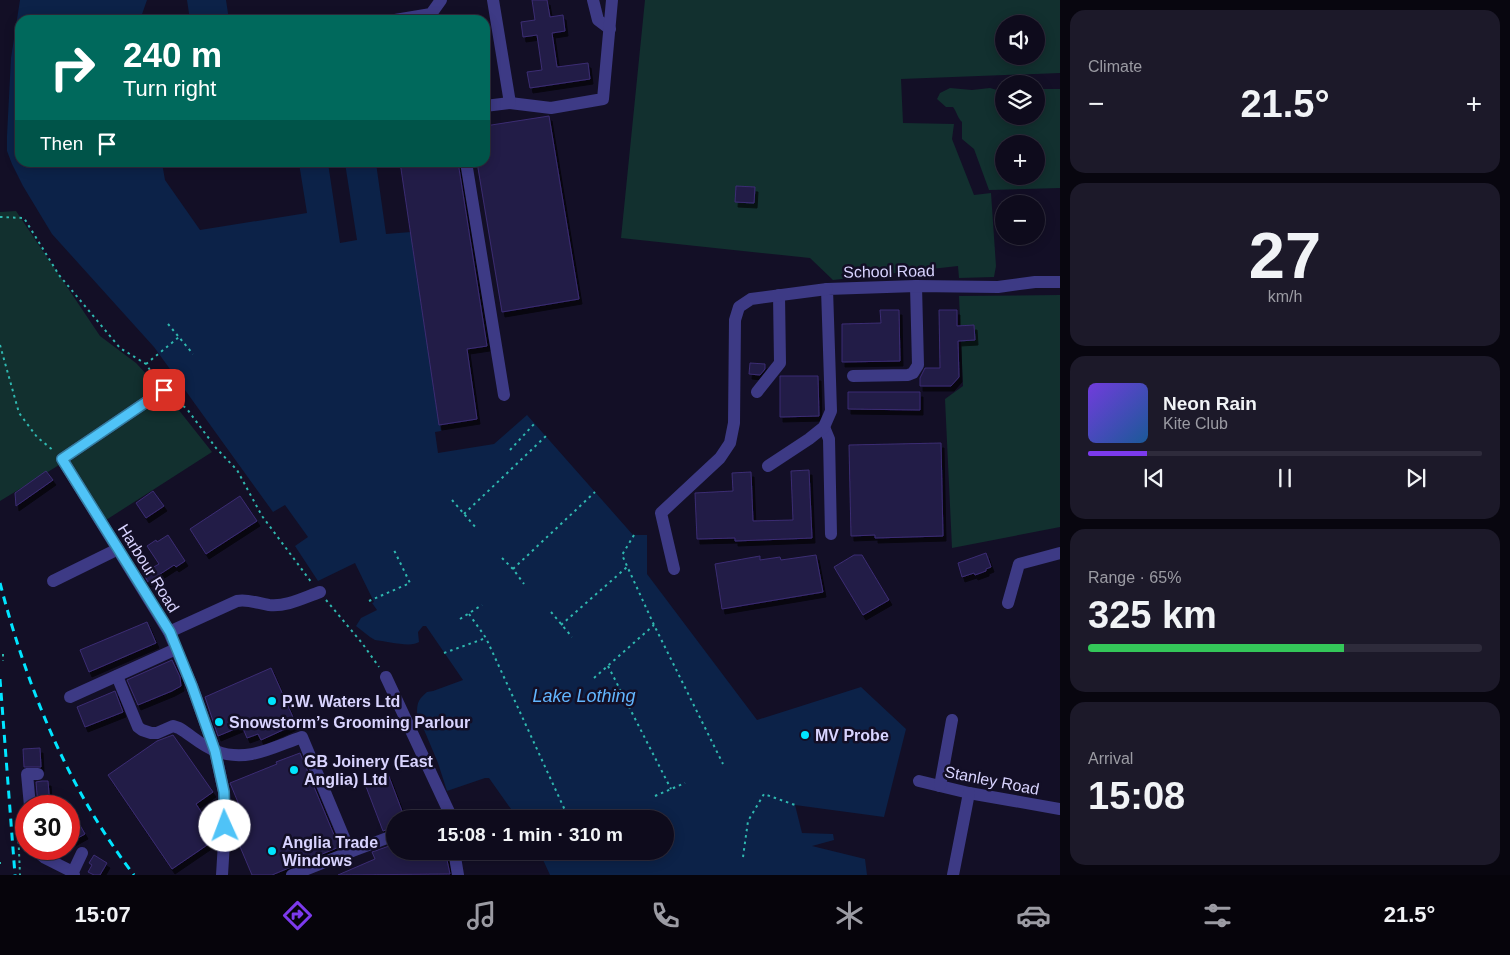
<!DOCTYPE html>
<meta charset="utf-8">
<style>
body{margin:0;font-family:Arial,sans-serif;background:#1c1929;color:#f1f3f6;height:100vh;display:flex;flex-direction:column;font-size:19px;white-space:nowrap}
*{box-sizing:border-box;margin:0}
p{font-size:16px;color:#9b9ba3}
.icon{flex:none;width:28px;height:28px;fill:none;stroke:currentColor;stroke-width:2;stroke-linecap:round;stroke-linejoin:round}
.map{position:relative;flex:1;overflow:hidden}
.panel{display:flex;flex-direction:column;gap:10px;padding:10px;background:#08060f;width:450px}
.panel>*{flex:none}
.hud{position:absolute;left:15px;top:15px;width:475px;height:152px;border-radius:15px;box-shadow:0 2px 12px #0003,0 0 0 1px #2e2b3b;background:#00695c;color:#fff;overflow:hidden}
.buttons{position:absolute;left:995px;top:15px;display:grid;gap:10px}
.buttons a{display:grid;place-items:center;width:50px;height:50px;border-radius:50%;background:#0e0b1c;box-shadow:0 2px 12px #0003,0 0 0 1px #2e2b3b;font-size:25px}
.speed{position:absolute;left:15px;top:795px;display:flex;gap:10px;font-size:25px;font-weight:700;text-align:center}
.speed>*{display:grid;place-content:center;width:65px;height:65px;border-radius:50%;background:#0e0b1c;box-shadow:0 2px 12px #0003,0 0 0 1px #2e2b3b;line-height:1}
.speed .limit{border:8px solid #d22;background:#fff;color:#111}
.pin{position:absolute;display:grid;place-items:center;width:42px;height:42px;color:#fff;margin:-21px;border-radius:10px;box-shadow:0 2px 8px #0006}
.me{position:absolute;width:55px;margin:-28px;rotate:358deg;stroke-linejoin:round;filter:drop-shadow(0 0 4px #0008)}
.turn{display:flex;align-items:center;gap:18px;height:105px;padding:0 25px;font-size:22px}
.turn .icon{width:65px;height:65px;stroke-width:2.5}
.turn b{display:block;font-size:35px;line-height:42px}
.then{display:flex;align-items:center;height:48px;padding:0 25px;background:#0003;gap:10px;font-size:19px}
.big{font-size:38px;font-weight:700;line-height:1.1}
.panel .tile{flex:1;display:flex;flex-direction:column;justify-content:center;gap:8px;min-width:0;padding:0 18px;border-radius:15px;background:#1c1929}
.panel .dial{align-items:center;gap:0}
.dial b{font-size:65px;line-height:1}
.song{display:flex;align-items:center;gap:15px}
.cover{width:60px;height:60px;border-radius:8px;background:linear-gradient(135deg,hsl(260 70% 55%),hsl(210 70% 35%))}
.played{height:5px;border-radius:2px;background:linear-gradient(90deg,#7c3aed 15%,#2e2b3b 15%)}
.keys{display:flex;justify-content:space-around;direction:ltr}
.heat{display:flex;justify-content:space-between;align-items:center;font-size:28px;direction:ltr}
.charge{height:8px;border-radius:4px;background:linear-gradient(90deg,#34c759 65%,#2e2b3b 0)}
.trip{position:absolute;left:386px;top:810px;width:288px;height:50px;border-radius:25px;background:#0e0b1c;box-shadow:0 2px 12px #0003,0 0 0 1px #2e2b3b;font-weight:700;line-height:50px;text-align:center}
.tabs{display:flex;height:80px;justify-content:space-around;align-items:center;background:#06040b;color:#9b9ba3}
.tabs .icon{width:35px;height:35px}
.tabs .current{color:#7c3aed}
.tabs b{font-size:22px;color:#f1f3f6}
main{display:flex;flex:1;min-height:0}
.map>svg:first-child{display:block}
.green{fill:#12302f;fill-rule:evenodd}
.water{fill:#0c2248}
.building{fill:#241b47;stroke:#3b2d73;filter:url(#shadow)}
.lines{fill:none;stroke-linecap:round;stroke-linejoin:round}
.path{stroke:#2fb8b0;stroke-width:2;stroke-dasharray:2.5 4;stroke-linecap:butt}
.minor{stroke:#3d3a85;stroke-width:12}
.rail{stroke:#00e5ff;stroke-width:3;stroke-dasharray:8 6;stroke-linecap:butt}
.route-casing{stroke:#337fa1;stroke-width:12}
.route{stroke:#4fc3f7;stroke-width:9}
.poi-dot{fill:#00e5ff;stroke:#130f26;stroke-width:2}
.labels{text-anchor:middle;stroke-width:5;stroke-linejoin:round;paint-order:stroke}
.street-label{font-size:16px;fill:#d9d4ff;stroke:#130f26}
.poi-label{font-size:16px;font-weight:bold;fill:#d9d4ff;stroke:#130f26;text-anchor:start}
.water-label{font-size:18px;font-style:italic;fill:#62b6ff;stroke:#130f26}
</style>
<main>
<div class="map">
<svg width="1060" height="875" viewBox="0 0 1060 875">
<defs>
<filter id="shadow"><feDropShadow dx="3" dy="5" stdDeviation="0" flood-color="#0009"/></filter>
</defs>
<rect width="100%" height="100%" fill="#130f26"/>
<!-- green -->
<g class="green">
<path d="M645,0H1060V73L901,79L903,123L954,124L952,139L974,195L991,193L996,266L994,277L959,278L958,266L833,280L810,258L621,238ZM1004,24H1036V56H1004Z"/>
<path d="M950,88L972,90L990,88L1004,92V116H1036V89H1060V188L989,190L974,149L962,139V122C957,117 957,112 953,107H946L937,99L940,93ZM1004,144H1036V176H1004Z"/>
<polygon points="16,211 100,336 136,363 174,404 212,452 106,520 69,459 0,501 0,212"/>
<polygon points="1060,295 1060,527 952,548 945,399 963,386 959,296"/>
</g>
<!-- water -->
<g class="water">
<path d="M20,0H147L140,20H20V162L162,163L165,180L200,230L307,213L299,163H328L340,243L357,240L345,163H376L386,234L411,232L441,431L435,432L438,453L494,444L527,415L633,535H647V574L757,720L861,687L906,729L884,817L795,805L802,833L833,834L834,840L812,846L865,859L867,875H550L539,851H665V819H518L489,778H485L447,791L438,763L417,713C417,702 419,699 427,692L433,691L463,680L426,626H423L418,632L419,642C411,648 386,641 375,640L370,637L356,626L361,618L377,610L372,603L374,602L355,563L318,581L295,546L308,537L285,505L273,512L154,347L52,234L23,186L12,164L7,151V136L11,58Z"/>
<polygon points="187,0 226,0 229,20 190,20"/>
</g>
<!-- building -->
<g class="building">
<polygon points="532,0 547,0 550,17 563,15 565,31 552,33 557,67 588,63 590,79 530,88 527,72 542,70 537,35 523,37 521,22 535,20"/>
<polygon points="549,116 579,299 502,312 477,162 485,162 485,126"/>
<polygon points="400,162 458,162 487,346 467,349 477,419 439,425"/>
<polygon points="736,186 755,187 754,203 735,202"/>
<polygon points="880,310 899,310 900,361 842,362 842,324 881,323"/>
<polygon points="939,310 957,310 957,326 974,325 975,340 958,341 959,377 951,386 920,386 920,378 925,368 940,368"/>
<polygon points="750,363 765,364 765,369 760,375 749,374"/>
<polygon points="780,376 818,376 819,416 780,417"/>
<polygon points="848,392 920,392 920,410 848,409"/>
<polygon points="941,443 943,536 875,538 875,535 851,536 849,445"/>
<polygon points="809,470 812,538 735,541 735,538 697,539 695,493 733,491 732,473 751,472 753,521 793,520 791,471"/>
<polygon points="46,471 53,480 16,506 15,493"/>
<polygon points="153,491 164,506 146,518 136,503"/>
<polygon points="240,496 257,521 206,554 190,529"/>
<polygon points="168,535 185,561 176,567 174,565 148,582 143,573 159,564 147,546 156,540 157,542"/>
<polygon points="986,553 991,567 986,569 986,571 975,575 974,573 962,577 958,563"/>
<polygon points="816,555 823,592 722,609 715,564 760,556 760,560 780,557 781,560"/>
<polygon points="854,555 862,555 889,600 863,615 834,567"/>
<polygon points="147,622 156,643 89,672 80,650"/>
<polygon points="172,660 180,677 181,686 172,691 138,705 127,680"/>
<polygon points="271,668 296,724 261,740 258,734 247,738 242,726 218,736 205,697"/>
<polygon points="115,691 123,712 85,727 77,707"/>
<polygon points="173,735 213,792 196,804 216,834 216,839 172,869 108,775 157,741"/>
<polygon points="40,748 41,767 24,767 23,749"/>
<polygon points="300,753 339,847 272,875 252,875 233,830 247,824 230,783 277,764 276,762"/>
<polygon points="388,774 405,819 395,819 395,827 383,831 365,784"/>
<polygon points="42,781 48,781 50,806 38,806 36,782"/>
<polygon points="77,820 85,834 69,843 69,824"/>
<polygon points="395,844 395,851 445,851 450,874 338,875 375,859 372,852"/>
<polygon points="94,855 107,863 100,875 94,875 88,872 92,865 89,863"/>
</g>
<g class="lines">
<!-- path -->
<g class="path">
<polyline points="0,217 24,218 59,275 120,348 146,364 158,382"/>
<polyline points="168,324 193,354"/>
<polyline points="0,345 19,413 37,437 54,451"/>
<polyline points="146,364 179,337"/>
<polyline points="173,398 187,409 216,448 237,470 262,516 312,583"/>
<polyline points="510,450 535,423"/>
<polyline points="452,500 477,529"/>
<polyline points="464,514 546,436"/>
<polyline points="634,535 622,555 654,625 723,764"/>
<polyline points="502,558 513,569 524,584"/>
<polyline points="513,569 595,492"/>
<polyline points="326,600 362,643 379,667"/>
<polyline points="369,601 410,583 393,548"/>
<polyline points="551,612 572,637"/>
<polyline points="469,614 486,638 569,819"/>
<polyline points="460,619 482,605"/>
<polyline points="561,625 627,567"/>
<polyline points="444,653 486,638"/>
<polyline points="3,654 3,661"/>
<polyline points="608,666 671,789"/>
<polyline points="594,678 654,625"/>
<polyline points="655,796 685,783"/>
<polyline points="583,819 591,815"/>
<polyline points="18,828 20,875"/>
<polyline points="743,857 748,821 764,794 795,805"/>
<polyline points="0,863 1,863"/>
</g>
<!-- minor -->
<g class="minor">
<polyline points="593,0 598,20 610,29"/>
<polyline points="395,20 431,14 441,0"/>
<polyline points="510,103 551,108 603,99 612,0"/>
<polyline points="485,106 510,103 493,0"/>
<polyline points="466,162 504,395"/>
<polyline points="853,376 908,375 913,373 918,365 916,286"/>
<polyline points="164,390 62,459 169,632 192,686 215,751 224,792 225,826 222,875"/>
<polyline points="757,392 780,363 779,295"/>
<polyline points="824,427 829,439 831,534"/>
<polyline points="768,466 809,439 824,427 831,411 827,289 916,286 998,287 1035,282 1060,282"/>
<polyline points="674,569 661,513 720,458 730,443 734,423 735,320 739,307 751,299 827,289"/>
<polyline points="53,581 118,549"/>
<polyline points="1008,603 1019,564 1060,553"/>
<path d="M169,632L237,601C248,599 257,603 269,605C286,607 303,598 320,592"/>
<path d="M117,676L138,727L142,730L151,733H157L173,726L179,728C191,735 203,747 216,751C247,763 273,747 302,737L350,852L292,875"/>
<polyline points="386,677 450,814 450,819"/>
<polyline points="70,697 176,649"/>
<polyline points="919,781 969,793 1060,809"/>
<polyline points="940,786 952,720"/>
<polyline points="30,806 27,774 38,774"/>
<polyline points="437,819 450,814"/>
<polyline points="35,849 45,858 73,872"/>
<polyline points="454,851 458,875"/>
<polyline points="350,852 395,835"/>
<polyline points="74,875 73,872 82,853"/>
<polyline points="953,875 969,793"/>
</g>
<!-- rail -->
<g class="rail">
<path d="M0,583C27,687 68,789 134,875"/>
<polyline points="0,679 15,875"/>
</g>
</g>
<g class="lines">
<!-- route casing -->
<g class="route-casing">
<polyline id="route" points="164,390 62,459 170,632 192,686 215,751 224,792 225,826"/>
</g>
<!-- route -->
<use href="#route" class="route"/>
</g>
<!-- markers -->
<g class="poi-dot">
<circle cx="272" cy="701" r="5"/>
<circle cx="219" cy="722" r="5"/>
<circle cx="805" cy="735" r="5"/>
<circle cx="294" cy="770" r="5"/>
<circle cx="272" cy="851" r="5"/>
</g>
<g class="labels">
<!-- street labels -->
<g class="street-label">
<text transform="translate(889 271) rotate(-1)" y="6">School Road</text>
<text transform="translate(149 568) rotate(58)" y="6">Harbour Road</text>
<text transform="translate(992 780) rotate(11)" y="6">Stanley Road</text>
</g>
<!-- poi labels -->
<g class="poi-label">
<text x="282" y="707">P.W. Waters Ltd</text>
<text x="229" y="728">Snowstorm’s Grooming Parlour</text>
<text x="815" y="741">MV Probe</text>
<text x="304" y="767">GB Joinery (East<tspan x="304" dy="18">Anglia) Ltd</tspan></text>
<text x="282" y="848">Anglia Trade<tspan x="282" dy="18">Windows</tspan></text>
</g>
<!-- water labels -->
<g class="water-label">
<text x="584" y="702">Lake Lothing</text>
</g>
</g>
</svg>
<div class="buttons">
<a><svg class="icon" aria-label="sound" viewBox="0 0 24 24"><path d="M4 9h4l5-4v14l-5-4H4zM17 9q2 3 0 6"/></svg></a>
<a><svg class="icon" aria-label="layers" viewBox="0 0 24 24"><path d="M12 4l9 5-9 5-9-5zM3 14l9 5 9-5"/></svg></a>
<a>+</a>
<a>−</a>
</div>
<div class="speed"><div class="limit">30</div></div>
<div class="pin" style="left:164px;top:390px;background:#d93025"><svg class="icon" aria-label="arrive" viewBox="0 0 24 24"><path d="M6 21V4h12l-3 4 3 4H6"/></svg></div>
<svg class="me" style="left:225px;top:826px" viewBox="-20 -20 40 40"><circle r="19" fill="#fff"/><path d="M0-13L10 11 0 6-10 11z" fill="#4fc3f7"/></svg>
<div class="trip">15:08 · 1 min · 310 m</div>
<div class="hud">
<div class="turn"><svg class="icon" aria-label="right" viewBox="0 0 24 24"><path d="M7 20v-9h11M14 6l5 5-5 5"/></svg><div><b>240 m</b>Turn right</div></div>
<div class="then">Then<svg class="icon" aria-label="arrive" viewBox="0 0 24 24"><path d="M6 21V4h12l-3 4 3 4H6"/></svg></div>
</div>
</div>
<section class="panel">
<div class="tile"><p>Climate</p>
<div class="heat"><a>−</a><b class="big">21.5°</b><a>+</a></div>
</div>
<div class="tile dial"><b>27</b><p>km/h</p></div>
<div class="tile">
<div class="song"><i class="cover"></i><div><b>Neon Rain</b><p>Kite Club</p></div></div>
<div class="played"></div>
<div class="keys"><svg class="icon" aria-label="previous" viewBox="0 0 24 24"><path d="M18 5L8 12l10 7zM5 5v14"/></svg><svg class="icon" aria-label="pause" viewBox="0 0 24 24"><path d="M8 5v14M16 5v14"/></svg><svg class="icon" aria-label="next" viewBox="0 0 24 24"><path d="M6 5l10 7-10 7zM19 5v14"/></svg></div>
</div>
<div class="tile"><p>Range · 65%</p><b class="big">325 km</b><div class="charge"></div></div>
<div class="tile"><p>Arrival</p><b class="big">15:08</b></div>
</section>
</main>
<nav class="tabs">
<b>15:07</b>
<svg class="icon current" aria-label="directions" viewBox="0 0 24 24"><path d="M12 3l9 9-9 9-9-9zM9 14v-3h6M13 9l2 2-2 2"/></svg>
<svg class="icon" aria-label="music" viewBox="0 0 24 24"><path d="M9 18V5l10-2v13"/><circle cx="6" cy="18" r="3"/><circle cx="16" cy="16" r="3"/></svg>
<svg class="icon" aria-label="phone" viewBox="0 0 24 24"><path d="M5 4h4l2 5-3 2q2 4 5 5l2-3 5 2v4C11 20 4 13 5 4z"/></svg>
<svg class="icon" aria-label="climate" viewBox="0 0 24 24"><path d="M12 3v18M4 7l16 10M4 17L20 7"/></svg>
<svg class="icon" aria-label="car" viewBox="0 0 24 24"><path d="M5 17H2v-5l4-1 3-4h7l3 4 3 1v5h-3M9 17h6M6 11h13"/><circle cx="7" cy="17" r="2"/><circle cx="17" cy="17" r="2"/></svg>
<svg class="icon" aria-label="filters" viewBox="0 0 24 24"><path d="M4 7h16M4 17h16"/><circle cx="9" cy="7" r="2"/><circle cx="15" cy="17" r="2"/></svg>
<b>21.5°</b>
</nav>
